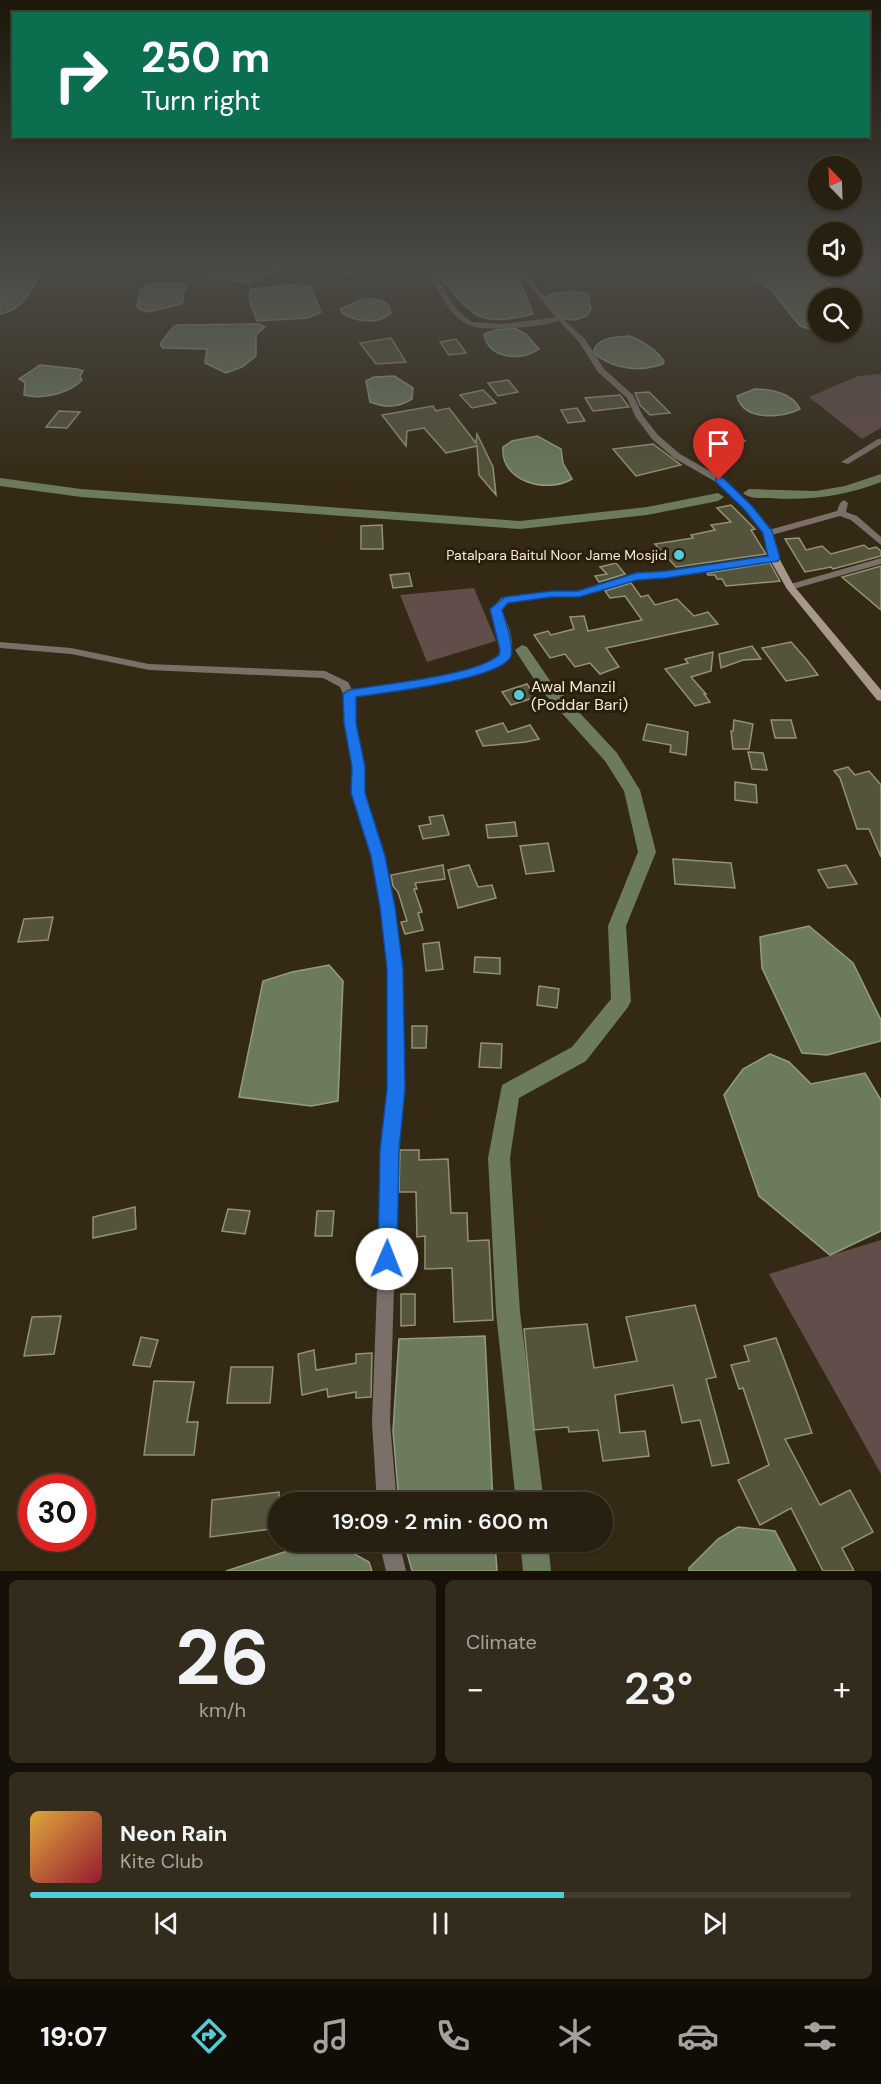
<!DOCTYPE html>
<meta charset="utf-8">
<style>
body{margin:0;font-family:"DM Sans",sans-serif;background:#332c1d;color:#f1f3f6;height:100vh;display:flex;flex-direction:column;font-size:22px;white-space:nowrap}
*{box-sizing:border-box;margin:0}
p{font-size:20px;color:#a4a29e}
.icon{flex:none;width:33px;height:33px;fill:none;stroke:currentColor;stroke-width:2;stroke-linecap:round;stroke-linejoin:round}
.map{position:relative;height:1571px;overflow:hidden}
.drawer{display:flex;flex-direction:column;gap:9px;padding:9px;background:#151108;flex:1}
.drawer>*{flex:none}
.top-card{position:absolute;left:12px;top:12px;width:858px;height:126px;border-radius:0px;box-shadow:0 2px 4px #0004,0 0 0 2px #433d2f;background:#0b6e4f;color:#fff;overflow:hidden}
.needle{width:39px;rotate:337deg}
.buttons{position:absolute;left:808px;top:156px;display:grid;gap:12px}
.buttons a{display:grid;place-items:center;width:54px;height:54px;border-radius:50%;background:#271f0f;box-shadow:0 2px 4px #0004,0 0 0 2px #433d2f;font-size:30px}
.speed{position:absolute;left:18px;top:1474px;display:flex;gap:12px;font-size:30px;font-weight:700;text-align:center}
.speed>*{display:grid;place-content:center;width:78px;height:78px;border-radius:50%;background:#271f0f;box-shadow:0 2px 4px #0004,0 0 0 2px #433d2f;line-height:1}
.speed .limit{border:9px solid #d22;background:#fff;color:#111}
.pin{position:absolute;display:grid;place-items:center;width:51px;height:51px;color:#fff;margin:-62px -26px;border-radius:50% 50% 50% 0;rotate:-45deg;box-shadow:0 0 6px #0007}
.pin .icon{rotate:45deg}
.me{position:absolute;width:66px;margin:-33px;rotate:1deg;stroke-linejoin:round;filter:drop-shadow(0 0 4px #0008)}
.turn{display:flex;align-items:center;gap:21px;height:126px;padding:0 30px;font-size:27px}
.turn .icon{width:78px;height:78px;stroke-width:2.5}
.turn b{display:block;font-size:42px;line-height:51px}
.big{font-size:45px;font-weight:600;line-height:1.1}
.drawer .tile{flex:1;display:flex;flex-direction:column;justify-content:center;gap:9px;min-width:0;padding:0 21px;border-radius:9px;background:#332c1d}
.drawer .dial{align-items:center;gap:0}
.dial b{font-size:78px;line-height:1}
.song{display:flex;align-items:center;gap:18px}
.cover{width:72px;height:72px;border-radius:9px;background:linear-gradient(135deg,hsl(40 70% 55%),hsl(350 70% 35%))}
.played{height:6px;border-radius:3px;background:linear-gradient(90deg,#52ccd5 65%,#433d2f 65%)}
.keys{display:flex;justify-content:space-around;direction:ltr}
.heat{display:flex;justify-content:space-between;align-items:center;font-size:33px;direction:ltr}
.drawer .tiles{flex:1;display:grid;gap:9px;grid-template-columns:1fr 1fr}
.tile:last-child{grid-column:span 2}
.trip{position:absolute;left:268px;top:1492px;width:345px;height:60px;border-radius:30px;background:#271f0f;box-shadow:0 2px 4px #0004,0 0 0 2px #433d2f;font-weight:600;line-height:60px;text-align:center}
.menu{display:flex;height:96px;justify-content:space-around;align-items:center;background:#100c06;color:#a4a29e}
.menu .icon{width:42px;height:42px}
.menu .selected{color:#52ccd5}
.menu b{font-size:27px;color:#f1f3f6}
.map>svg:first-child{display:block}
.green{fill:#614d49}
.water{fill:#6c7a5e;stroke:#949c84;stroke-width:1.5}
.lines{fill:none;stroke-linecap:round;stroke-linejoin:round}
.canal{fill:#6c7a5e;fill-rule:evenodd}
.building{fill:#54533b;stroke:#939278;stroke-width:1.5}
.minor{fill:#7a7069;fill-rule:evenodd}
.tertiary{fill:#7a7069;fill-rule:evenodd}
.secondary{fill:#a7978c;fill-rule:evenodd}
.route{fill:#1a73e8;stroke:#114b97;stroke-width:1.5}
.poi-dot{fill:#52ccd5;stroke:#2a1f0a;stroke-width:2}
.labels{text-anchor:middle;stroke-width:6;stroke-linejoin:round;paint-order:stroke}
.far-poi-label{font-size:14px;fill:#f2eade;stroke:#2a1f0a;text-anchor:end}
.poi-label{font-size:16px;fill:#f2eade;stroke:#2a1f0a;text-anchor:start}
</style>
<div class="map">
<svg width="881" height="1571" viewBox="0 0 881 1571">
<rect width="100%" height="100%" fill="#342914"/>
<!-- green -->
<g class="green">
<polygon points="881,374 881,428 862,439 809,397 858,376"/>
<polygon points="474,588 496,641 427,662 400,595"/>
<polygon points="881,1240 881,1474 769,1274"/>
</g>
<!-- water -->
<g class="water">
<path d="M0,269H43C34,287 22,312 0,314Z"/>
<polygon points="212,269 287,269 258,276 248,283 214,277 210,273"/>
<path d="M455,269H515L533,314C476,328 473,316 438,274L440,271Z"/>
<polygon points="743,269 811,269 837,291 837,298 819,298 819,332 850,332 821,332 800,326 773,292"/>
<polygon points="155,283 188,284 184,292 182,304 148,312 139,309 137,306 141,288"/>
<path d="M301,284L311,287L321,312L308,318L257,321C254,311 246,298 251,289Z"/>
<polygon points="572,291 588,294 591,308 587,316 575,320 562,319 545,298 552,294"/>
<path d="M364,299C376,299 389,298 391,313C379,325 356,322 342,313L340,309Z"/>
<polygon points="259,324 265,327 256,335 256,356 242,367 226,373 205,363 207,349 163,348 160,344 173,327 178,325"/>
<path d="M514,328L526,334L539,349C520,362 489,359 484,334L496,330Z"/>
<path d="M629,336C642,340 656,350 664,361L663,364C637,373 614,369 593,353C596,337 615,337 629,336Z"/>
<path d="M40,365L77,369L83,371L80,376L82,380C70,393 43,400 24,395L25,383L19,379Z"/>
<path d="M394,376L413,388L412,399C397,408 386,408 370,402L366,381L374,377Z"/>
<path d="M755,389C770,389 793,393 800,409C782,418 744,422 737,396Z"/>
<path d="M537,436L561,449L563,463L572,479C547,494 500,482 503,447L512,441Z"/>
<polygon points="809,926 853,963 881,1020 881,1041 827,1055 802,1053 762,968 760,937"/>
<polygon points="329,965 343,981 338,1101 311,1106 239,1097 263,981 292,972"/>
<polygon points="770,1054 789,1062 811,1084 865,1073 881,1100 881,1231 830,1255 759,1196 724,1095 743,1069"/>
<polygon points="485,1336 493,1503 399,1503 393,1431 399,1339"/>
<polygon points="738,1527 775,1531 796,1571 689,1571 689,1568 718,1539"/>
<polygon points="315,1542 333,1542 369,1562 372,1571 226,1571"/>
<polygon points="404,1542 495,1542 497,1571 412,1571"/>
</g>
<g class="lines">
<!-- canal -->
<g class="canal">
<path d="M881,474V482C845,496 809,501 770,498C761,498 749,499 743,493L749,489L816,491L845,486Z"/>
<polygon points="0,478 81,489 520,521 647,507 718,493 724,497 718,501 647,515 520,529 81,497 0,486"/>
<polygon points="522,645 527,647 551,682 617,753 640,790 656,852 626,926 631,1001 628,1007 586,1061 519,1098 510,1158 520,1312 544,1503 516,1503 496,1312 488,1158 502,1085 572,1047 611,999 608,926 638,852 624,791 605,761 541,690 515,650"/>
<polygon points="520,1542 548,1542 551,1571 523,1571"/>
</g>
</g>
<!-- building -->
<g class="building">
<polygon points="391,338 406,362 376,364 360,343"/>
<polygon points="456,339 466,353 449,355 440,342"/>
<polygon points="508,380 518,392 498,396 488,383"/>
<polygon points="483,390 496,403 472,408 460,395"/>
<polygon points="649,392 670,413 650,415 640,405 635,393"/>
<polygon points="620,395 629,407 593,411 585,398"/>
<polygon points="433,406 436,411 449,408 476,443 477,434 493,467 496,495 479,475 477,446 446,453 424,428 407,431 406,446 382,415"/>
<polygon points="577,408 585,421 568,423 561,410"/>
<polygon points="59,411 80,412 67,428 46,427"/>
<polygon points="729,426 745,441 728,444 712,429"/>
<polygon points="653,444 681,465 636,476 613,449"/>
<polygon points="731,505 755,529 751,530 766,554 676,567 655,544 693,538 691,535 715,530 711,525 731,522 717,508"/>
<polygon points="382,525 383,549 361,549 361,526"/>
<polygon points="799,538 806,550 822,546 831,554 864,545 869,549 876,547 881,551 881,556 833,569 831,567 805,572 785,539"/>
<polygon points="616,563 625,574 599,582 595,576 607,574 600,567"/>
<polygon points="770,563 780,581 726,586 722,579 717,579 715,575 708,575 707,573"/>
<polygon points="881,566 881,610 842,577"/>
<polygon points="409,573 412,586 393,588 390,575"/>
<polygon points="631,583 641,597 648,595 655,605 677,599 694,616 708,612 718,624 606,648 619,667 600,674 590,663 575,667 565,654 550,658 534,635 548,631 551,635 574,629 570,617 584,616 588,631 642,620 625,596 610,598 605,591"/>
<polygon points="791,642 806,659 818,675 786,681 762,648"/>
<polygon points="752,646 761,659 743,660 721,668 719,654"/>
<polygon points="713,652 711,671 691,677 706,694 704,694 710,702 695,706 665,669 688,663 685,659"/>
<polygon points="527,684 536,697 511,705 502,692"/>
<polygon points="734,720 753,724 749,749 733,749 731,731 733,731"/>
<polygon points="771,720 791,720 796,738 775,738"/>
<polygon points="503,723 508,732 530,725 539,739 526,742 483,746 476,731"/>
<polygon points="647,724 688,732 686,755 670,752 671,745 643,740"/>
<polygon points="748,752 763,753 767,770 752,769"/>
<polygon points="848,767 855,775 869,771 881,785 881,857 869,829 857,829 840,778 834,771"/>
<polygon points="735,782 756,785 757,803 735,800"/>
<polygon points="443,815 449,835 423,839 419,826 431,824 429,817"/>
<polygon points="515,822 517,836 488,838 486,825"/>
<polygon points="548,843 554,871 526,874 520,846"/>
<polygon points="673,859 731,863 735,888 675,884"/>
<polygon points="443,865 445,879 415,883 417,889 414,889 422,912 418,913 423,930 405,934 401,922 407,921 398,892 393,886 391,875"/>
<polygon points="469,865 478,887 492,885 496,898 458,908 448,870"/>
<polygon points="846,865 857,884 828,888 818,870"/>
<polygon points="53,917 48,940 18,942 24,919"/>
<polygon points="439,942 443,969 426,971 423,944"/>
<polygon points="475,957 500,958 500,974 474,972"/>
<polygon points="539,986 559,989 557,1008 537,1005"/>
<polygon points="412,1026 427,1026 426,1048 412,1048"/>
<polygon points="481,1043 502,1044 501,1068 479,1067"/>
<polygon points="400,1150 419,1150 419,1160 448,1159 451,1213 467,1213 468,1241 489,1240 493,1320 454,1322 452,1268 425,1269 425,1236 417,1237 416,1192 399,1192"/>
<polygon points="135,1207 136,1229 93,1238 93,1217"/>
<polygon points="228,1209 250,1211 245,1234 222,1231"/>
<polygon points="317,1211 334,1211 332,1236 315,1236"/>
<polygon points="401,1294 415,1294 415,1325 401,1326"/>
<polygon points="695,1305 716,1377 706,1379 729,1463 712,1466 700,1420 682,1423 673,1385 615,1395 620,1433 645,1431 649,1456 603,1461 598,1430 569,1432 568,1427 534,1430 524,1329 587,1324 594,1368 637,1361 626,1317"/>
<polygon points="61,1316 54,1354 24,1356 32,1317"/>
<polygon points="141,1337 158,1340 150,1367 133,1365"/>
<polygon points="776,1338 812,1433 785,1439 820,1505 850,1490 873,1532 842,1548 854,1571 823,1571 791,1508 760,1525 738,1480 769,1465 743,1388 739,1389 731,1365 749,1361 744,1346"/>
<polygon points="314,1350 316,1370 356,1363 356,1354 372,1353 371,1397 356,1398 356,1392 328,1397 327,1389 302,1395 298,1354"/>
<polygon points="231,1367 273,1367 270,1403 227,1403"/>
<polygon points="154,1381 194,1382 187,1422 198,1422 194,1455 144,1455"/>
<polygon points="279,1492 279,1528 210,1537 212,1500"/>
</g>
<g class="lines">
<!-- minor -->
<g class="minor">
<polygon points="330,269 337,269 342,272 406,269 403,271 341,276"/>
<path d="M424,269H430L433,271L452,303L461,314L472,322L501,324L560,317L563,319C549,327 492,331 475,327C467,325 461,321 455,315C441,302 437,283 424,269Z"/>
<polygon points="878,439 881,439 881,444 848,464 841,462"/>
<polygon points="844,500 848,503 846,512 857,516 881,537 881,545 851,520 840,516 768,536 763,533 765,531 837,511 840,503"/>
<path d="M774,555L779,558L777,560L666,577L637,579L579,597H552L508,603L501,609C507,622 515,640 511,654C501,680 382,694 355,697L356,723L365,767L364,793L384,856L395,907L402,969L404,1089L398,1150L390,1423L397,1503H377L372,1423L382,1150L388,1089V969L381,907L372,856L352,793L353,767L344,723L343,694L340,687L323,678L149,670L71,654L0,648V642L71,648L149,664L325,671L348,682L352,690C383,686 482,677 500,653V634L491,609L501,598L505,597L552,591H578L636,573L666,571Z"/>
<polygon points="881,558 881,564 790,590 785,587 787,585"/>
<polygon points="379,1542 399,1542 406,1571 386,1571"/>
</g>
<!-- tertiary -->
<polygon class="tertiary" points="516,269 522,269 562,318 585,339 604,369 633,395 643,416 658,435 680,454 722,478 751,506 751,510 745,510 716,482 674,458 652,439 635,416 627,398 598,372 579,342 558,320"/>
<!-- secondary -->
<polygon class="secondary" points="748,505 751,506 773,533 779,558 794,586 881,690 881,701 877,700 787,589 769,558 763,533 744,508"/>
</g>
<!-- sky -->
<linearGradient id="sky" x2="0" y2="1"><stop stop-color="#1d170b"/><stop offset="0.55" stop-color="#4a4945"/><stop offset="1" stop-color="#4a4945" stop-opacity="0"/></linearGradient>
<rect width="881" height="489" fill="url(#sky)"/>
<!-- route -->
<path class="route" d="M716,478H723L752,506L772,531L780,558L778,561L666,578L637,580L579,597H552L508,603L502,610C505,620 516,649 510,658C496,680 384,693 356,697V723L365,767V793L385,856L395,907L403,969L405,1089L399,1150L397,1259L394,1266L387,1269L380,1266L378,1259L380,1150L387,1089V969L380,907L371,856L351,793L352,767L344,723L343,694L349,690C384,684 475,676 499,655L500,650L490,609L505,597L552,591H578L636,573L666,571L768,556L763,533L745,510L716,482Z"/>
<!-- markers -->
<g class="poi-dot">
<circle cx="679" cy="555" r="6"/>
<circle cx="519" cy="695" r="6"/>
</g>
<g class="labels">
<!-- far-poi labels -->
<g class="far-poi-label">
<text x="667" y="560">Patalpara Baitul Noor Jame Mosjid</text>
</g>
<!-- poi labels -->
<g class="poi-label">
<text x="531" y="692">Awal Manzil<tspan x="531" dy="18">(Poddar Bari)</tspan></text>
</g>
</g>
</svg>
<div class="buttons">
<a><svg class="needle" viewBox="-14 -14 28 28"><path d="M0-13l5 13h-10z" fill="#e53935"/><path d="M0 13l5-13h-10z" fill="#a4a29e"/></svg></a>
<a><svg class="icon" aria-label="sound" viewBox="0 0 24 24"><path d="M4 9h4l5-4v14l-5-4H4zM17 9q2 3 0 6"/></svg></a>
<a><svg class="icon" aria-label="search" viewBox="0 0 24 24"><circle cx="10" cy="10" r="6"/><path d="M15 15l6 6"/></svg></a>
</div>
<div class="speed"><div class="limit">30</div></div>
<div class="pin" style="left:719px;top:480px;background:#d93025"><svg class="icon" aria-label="arrive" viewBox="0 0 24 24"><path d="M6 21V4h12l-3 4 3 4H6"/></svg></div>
<svg class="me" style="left:387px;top:1259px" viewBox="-20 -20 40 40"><circle r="19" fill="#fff"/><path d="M0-13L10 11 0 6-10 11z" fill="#1a73e8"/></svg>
<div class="trip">19:09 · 2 min · 600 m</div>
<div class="top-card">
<div class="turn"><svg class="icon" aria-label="right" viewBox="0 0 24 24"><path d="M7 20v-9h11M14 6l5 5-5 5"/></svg><div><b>250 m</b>Turn right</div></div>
</div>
</div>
<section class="drawer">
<div class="tiles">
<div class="tile dial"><b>26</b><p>km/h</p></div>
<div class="tile"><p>Climate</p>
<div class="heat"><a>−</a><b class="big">23°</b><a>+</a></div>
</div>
<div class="tile">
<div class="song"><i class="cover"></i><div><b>Neon Rain</b><p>Kite Club</p></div></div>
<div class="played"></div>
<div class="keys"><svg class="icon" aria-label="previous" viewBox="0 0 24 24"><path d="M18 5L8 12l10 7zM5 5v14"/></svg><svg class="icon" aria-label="pause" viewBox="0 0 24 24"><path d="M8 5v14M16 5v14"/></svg><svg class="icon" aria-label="next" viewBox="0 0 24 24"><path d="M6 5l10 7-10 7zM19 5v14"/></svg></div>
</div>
</div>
</section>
<nav class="menu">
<b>19:07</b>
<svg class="icon selected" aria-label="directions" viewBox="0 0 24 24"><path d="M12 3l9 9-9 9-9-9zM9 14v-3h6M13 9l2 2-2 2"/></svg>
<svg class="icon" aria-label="music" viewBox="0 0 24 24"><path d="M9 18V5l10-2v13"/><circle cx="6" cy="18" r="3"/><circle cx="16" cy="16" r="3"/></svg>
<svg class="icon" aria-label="phone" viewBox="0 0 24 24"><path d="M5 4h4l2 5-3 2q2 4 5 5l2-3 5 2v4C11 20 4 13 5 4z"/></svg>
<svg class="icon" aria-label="climate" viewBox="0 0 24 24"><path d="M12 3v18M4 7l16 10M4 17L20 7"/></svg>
<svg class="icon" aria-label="car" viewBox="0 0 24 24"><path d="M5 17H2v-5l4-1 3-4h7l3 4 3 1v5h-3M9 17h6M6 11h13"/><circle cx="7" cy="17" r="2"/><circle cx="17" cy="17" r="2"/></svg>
<svg class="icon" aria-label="filters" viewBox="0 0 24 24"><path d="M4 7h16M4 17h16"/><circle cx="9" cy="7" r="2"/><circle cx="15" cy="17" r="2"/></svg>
</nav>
